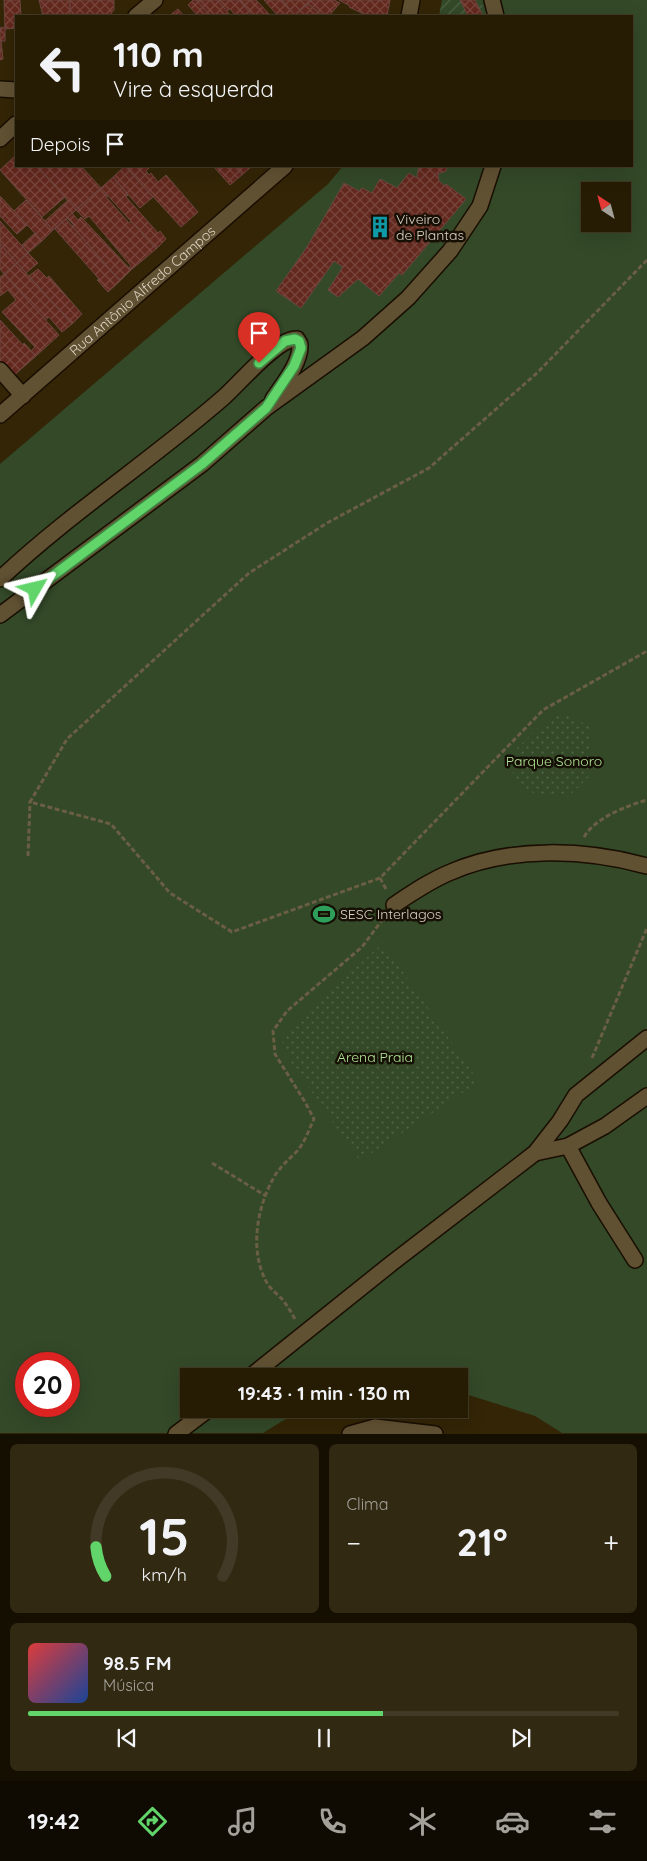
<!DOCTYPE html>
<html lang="pt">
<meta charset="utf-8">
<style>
body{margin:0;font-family:Quicksand,sans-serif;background:#322913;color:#f1f3f6;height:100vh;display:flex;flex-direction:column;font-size:19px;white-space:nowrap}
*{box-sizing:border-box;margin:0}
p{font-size:16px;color:#a4a19a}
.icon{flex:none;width:28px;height:28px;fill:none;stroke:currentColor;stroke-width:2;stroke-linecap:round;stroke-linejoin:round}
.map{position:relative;height:1434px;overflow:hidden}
.drawer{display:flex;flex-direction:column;gap:10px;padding:10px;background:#150f02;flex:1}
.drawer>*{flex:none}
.banner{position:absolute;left:15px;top:15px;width:618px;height:152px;border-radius:0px;box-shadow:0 5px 20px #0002,0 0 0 1px #423a26;background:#261c04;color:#f1f3f6;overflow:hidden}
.needle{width:32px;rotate:324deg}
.tools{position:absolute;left:581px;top:182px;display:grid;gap:10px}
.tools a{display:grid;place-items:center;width:50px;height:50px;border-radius:0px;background:#261c04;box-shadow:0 5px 20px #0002,0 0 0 1px #423a26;font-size:25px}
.speed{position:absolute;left:15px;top:1352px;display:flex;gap:10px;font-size:25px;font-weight:700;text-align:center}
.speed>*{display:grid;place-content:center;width:65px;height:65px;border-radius:50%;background:#261c04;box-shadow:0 5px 20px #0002,0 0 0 1px #423a26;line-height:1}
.speed .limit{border:8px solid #d22;background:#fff;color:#111}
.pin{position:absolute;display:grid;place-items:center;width:42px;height:42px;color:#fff;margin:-51px -21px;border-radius:50% 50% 50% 0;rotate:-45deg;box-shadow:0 0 5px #0007}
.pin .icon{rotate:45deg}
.me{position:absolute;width:55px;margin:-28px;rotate:53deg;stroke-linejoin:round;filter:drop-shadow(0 0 4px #0008)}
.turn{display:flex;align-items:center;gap:18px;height:105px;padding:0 15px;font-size:22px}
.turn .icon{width:65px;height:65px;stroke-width:2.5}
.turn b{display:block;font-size:35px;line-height:42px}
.then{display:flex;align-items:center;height:48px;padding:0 15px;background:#0003;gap:10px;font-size:19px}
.big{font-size:38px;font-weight:700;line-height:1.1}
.drawer .card{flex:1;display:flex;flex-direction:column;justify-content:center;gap:8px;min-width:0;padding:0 18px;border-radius:8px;background:#322913}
.drawer .dial{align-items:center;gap:0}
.dial svg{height:130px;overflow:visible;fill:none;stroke:#423a26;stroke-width:7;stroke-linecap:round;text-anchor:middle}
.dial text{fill:#f1f3f6;stroke:none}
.song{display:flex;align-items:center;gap:15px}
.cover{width:60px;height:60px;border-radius:8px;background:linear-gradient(135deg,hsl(0 70% 55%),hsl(220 70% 35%))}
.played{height:5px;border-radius:2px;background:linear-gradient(90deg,#61d56a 60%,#423a26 60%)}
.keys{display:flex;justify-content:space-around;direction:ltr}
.heat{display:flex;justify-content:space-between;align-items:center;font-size:28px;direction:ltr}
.drawer .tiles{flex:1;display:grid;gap:10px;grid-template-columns:1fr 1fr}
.card:last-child{grid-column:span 2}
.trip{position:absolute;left:180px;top:1368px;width:288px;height:50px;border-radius:0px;background:#261c04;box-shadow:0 5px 20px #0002,0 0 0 1px #423a26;font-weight:700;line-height:50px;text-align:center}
.dock{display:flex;height:80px;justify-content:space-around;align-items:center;background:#0f0b02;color:#a4a19a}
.dock .icon{width:35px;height:35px}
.dock .selected{color:#61d56a}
.dock b{font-size:22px;color:#f1f3f6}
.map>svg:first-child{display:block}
.grass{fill:#334928;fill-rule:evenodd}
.park{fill:url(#park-dots)}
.garden{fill:url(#garden-furrows)}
.building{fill:url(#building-cross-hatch);stroke:#6a4741}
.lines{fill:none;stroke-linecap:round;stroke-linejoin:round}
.minor-casing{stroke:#190e00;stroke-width:18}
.path{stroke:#6a5e44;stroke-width:3;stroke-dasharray:5 2.5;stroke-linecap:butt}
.minor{stroke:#615133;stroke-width:15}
.route-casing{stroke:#3f8a45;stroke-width:12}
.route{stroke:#61d56a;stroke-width:9}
.labels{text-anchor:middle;stroke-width:5;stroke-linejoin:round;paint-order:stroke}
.poi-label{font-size:14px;fill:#dcd3c2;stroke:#150f04;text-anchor:start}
.street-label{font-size:14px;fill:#dcd3c2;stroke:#150f04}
.park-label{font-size:14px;fill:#afe495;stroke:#150f04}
</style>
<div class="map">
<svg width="647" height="1434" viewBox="0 0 647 1434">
<defs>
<pattern id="park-dots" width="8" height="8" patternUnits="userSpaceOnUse" patternTransform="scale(1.25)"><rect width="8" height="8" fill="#334928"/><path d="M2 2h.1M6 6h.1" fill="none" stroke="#506246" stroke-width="1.8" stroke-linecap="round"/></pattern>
<pattern id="garden-furrows" width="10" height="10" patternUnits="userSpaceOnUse" patternTransform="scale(1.25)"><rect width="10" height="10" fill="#334928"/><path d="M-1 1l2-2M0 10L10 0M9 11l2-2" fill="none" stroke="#506246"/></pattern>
<pattern id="building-cross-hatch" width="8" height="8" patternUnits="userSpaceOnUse" patternTransform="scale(1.25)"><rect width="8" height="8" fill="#63281e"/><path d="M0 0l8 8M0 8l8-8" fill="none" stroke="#79463d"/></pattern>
</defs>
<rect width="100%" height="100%" fill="#332506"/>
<!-- grass -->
<path class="grass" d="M446,0H647V1433H562L535,1416L459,1392V1376H189V1409H302L263,1433H0V464L328,184L343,166H631V16H443ZM590,191H622V224H590ZM26,1364H69V1406H26Z"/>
<!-- park -->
<g class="park">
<polygon points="567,713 591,728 588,778 568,797 536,795 512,778 517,748 548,719"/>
<polygon points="383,943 479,1082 360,1161 292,1064 280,1036"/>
</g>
<!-- garden -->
<polygon class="garden" points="442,0 479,0 488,16 439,16"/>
<!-- building -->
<g class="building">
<polygon points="4,0 20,0 21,16 16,16 16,28 5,29"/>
<polygon points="39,0 70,0 70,16 43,16"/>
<polygon points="70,0 114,0 114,10 109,16 70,16"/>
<polygon points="193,0 196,0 211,16 198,16 188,5"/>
<polygon points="196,0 217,0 231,16 211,16"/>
<polygon points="217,0 239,0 253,16 236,16 230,9 227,11"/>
<polygon points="239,0 256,0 271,16 253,16"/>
<polygon points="264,0 282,0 295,15 285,16 283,14 278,16"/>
<polygon points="282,0 312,0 295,15"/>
<polygon points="312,0 334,0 340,3 329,16 323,16 308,4"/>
<polygon points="339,0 390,0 387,16 368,16 349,7 350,6"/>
<polygon points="460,0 475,0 483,16 468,16"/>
<polygon points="308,4 323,16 296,16 295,15"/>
<polygon points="178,9 184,16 169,16"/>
<polygon points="5,27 5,41 1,41 3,59 0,60 0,28"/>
<polygon points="16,155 16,166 37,166 65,197 42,217 0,170"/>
<polygon points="37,166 81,166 101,188 76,210"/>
<polygon points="125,166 153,197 140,208 113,177"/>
<polygon points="125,166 151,166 146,171 149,175 151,173 158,182 166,175 198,212 181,227"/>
<polygon points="213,166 234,166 242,175 230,185"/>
<polygon points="234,166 252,166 242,175"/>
<polygon points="424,166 447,166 446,171 438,174 439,181 445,186 446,184 466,199 402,275 399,273 379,296 358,279 338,297 328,290 343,267 334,261 301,308 276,291 307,247 344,183 359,191 362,188 372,193 380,179 397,188 409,173 417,178 418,169"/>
<polygon points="113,177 128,195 126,197 158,233 160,231 166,239 156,249 101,188"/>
<polygon points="101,188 108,196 106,197 129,223 131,221 156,249 131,270 129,268 131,266 89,216 85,219 76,210"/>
<polygon points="0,196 27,225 17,234 0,216"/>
<polygon points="26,200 53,230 42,241 14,211"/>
<polygon points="68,200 76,210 53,230 45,221"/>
<polygon points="72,213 78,220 81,217 131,270 120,281 72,226 74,225 67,218"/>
<polygon points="66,219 120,281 108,292 97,280 99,279 55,229"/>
<polygon points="0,221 28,253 17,263 0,244"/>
<polygon points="35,233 42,241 28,253 22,245"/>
<polygon points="0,244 17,263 4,274 0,269"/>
<polygon points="28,253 38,263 26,273 17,263"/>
<polygon points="17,263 72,324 62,332 49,317 45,320 4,274"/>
<polygon points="38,269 47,278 49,276 82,314 72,324 29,276"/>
<polygon points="4,274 59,335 36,356 31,351 35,347 2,312 16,300 8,290 0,296 0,277"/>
<polygon points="0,320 23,345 24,343 36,356 11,378 5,371 9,368 4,363 3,364 0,361"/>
</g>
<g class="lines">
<!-- minor casing -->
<g class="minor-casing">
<g id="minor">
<polyline points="492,0 496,16"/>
<polyline points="136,16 155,0"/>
<polyline points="409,16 412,0"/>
<polyline points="0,89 16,90"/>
<polyline points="0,139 16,124"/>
<polyline points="0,370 23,396"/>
<path id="s1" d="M0,415L285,166"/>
<path d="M0,579C70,513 152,460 224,397C240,383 278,337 297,339L300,344C301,363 283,384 273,399"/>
<polyline points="0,615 202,464 266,408 363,338 408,298 450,251 480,206 493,166"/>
<path d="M394,905C412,893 431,880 451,872C511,846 585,849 647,866"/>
<polyline points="568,1146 599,1203 635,1260"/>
<polyline points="535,1153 568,1146 605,1126 647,1096"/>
<polyline points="251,1376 392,1263 535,1153 560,1121 576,1095 647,1038"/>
<polyline points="176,1434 209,1409"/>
<polyline points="350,1434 375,1427 435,1434"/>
</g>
</g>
<!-- path -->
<g class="path">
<polyline points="647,260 537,373 429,468 327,523 249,573 67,739 30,802 111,824 170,893 232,932 380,878 543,710 647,651"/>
<path d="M584,837C595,818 626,806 647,800"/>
<polyline points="28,856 30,802"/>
<polyline points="380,878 386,889"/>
<polyline points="592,1058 647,928"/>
<polyline points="212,1163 266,1196"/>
<path d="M295,1319C291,1312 287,1305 282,1299C276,1293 268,1287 265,1279C250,1249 257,1208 273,1179C279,1167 289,1160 298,1150C305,1142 309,1129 314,1119L305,1102L275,1054L273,1031L287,1011L362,947L383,919"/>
</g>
<!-- minor -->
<use href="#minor" class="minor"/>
</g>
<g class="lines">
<!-- route casing -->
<g class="route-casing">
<polyline id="route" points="35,589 202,464 266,408 294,366 301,348 299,341 295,339 285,341 259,363"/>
</g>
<!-- route -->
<use href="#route" class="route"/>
</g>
<!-- icons -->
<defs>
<g id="building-bare" transform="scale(1.725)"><path d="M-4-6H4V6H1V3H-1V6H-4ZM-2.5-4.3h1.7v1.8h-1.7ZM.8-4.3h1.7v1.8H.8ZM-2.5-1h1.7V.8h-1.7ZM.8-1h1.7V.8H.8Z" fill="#0f9aa8" stroke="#150f04" stroke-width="2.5" paint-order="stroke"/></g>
<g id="stadium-bare" transform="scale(1.725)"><path d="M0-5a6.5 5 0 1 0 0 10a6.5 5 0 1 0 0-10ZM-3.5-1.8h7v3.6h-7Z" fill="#2e9e5b" stroke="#150f04" stroke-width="2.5" paint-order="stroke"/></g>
</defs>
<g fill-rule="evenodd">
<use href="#building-bare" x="380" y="227"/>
<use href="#stadium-bare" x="324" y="914"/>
</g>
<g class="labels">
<!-- poi labels -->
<g class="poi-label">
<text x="396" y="224">Viveiro<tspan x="396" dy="16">de Plantas</tspan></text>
<text x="340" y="919">SESC Interlagos</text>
</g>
<!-- street labels -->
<g class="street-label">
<text dy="5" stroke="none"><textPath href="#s1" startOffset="189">Rua Antônio Alfredo Campos</textPath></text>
</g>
<!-- park labels -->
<g class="park-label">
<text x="554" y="766">Parque Sonoro</text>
<text x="375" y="1062">Arena Praia</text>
</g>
</g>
</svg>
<div class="tools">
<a><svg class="needle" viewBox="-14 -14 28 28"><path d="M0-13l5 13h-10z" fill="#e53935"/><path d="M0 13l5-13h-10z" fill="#a4a19a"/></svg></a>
</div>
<div class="speed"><div class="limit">20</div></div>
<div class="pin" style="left:259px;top:363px;background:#d93025"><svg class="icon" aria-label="arrive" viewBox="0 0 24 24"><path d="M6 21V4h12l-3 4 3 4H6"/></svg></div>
<svg class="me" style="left:35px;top:589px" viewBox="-20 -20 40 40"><path d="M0-17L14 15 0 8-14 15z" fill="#61d56a" stroke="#fff" stroke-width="4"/></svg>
<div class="trip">19:43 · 1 min · 130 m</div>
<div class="banner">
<div class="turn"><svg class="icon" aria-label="left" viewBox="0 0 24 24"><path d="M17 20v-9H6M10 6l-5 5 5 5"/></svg><div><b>110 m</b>Vire à esquerda</div></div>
<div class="then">Depois<svg class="icon" aria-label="arrive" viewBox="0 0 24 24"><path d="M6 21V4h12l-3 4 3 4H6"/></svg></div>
</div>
</div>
<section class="drawer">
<div class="tiles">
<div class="card dial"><svg viewBox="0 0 100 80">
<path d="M14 69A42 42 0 1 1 86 69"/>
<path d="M14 69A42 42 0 0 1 8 51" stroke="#61d56a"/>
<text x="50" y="56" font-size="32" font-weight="700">15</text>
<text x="50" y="72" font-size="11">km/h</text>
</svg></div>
<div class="card"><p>Clima</p>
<div class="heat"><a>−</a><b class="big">21°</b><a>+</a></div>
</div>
<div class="card">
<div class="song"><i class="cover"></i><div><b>98.5 FM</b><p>Música</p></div></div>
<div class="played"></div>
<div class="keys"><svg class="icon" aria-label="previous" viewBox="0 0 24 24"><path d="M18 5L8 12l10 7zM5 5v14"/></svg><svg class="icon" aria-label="pause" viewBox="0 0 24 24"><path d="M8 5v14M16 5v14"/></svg><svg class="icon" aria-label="next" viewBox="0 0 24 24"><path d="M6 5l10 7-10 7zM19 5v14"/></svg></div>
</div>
</div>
</section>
<nav class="dock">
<b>19:42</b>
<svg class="icon selected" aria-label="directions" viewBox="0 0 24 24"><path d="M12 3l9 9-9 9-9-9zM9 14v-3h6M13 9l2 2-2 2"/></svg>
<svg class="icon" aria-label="music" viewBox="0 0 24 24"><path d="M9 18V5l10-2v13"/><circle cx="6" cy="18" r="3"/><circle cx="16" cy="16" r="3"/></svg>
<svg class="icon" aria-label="phone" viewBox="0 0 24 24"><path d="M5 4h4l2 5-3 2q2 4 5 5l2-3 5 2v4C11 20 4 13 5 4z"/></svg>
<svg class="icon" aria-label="climate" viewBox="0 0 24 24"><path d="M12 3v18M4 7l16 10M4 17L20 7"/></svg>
<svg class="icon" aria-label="car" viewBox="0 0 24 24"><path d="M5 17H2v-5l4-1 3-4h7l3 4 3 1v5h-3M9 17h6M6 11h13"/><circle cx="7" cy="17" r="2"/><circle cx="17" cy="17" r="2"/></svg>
<svg class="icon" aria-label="filters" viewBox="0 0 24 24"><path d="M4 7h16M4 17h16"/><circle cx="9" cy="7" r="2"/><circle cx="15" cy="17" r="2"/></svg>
</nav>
